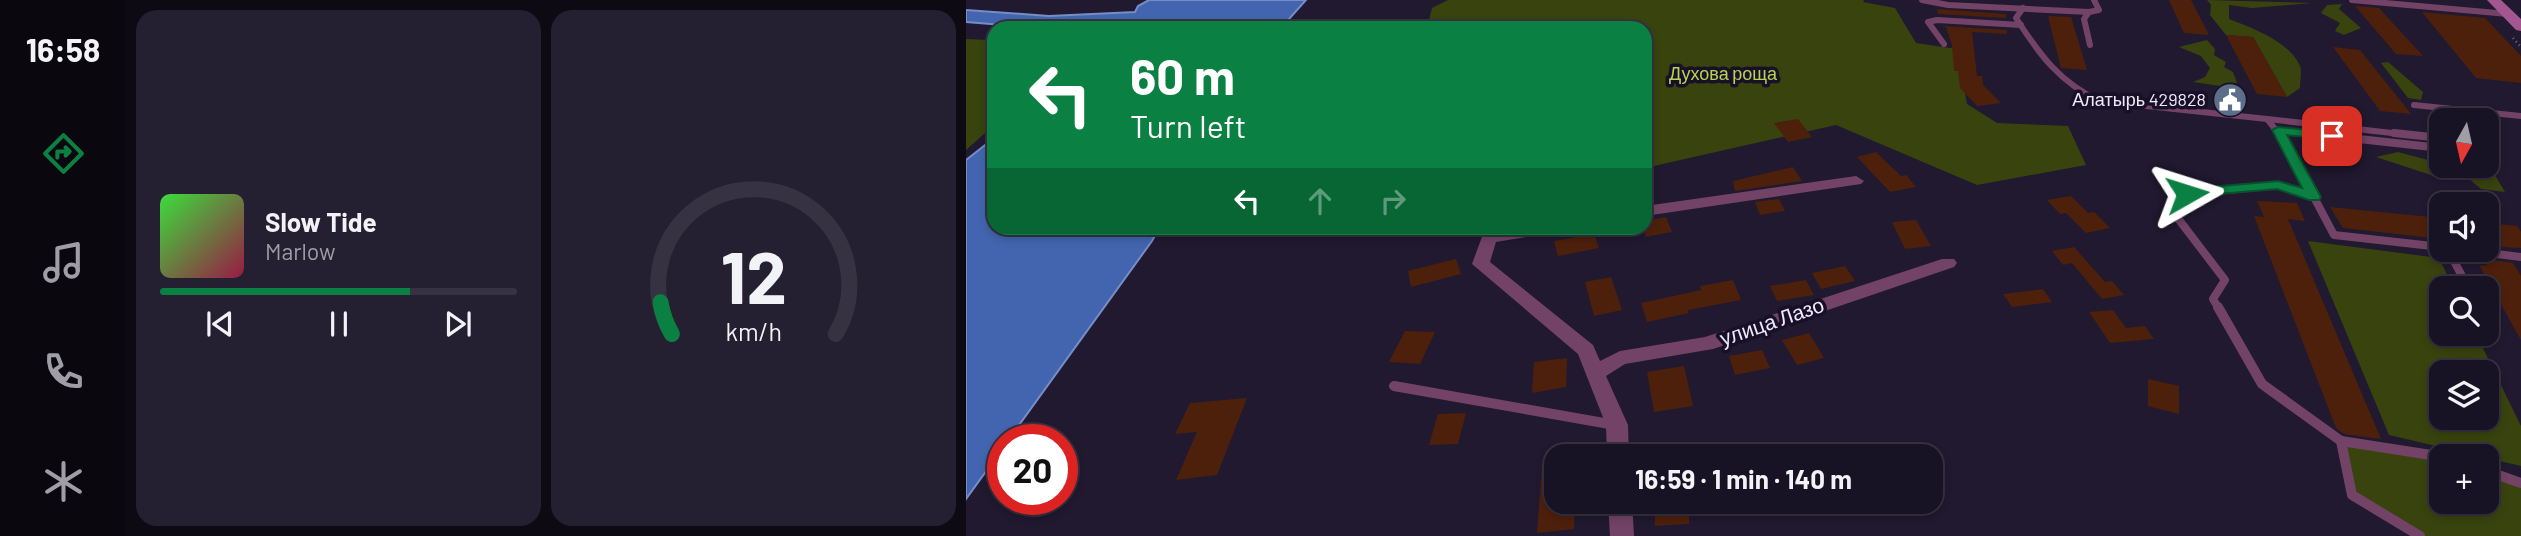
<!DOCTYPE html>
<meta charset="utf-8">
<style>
body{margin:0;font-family:Barlow,sans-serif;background:#252031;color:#f1f3f6;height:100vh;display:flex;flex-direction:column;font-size:26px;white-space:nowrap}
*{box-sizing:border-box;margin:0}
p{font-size:23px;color:#9f9ea6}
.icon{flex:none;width:38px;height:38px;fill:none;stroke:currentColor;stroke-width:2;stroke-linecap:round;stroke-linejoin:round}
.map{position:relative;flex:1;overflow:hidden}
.sheet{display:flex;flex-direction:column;gap:10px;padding:10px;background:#0d0a14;width:840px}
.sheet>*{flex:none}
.banner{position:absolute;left:21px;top:21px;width:665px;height:214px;border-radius:21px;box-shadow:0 4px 10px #0003,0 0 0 2px #363241;background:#0b8043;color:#fff;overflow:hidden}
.needle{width:46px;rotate:188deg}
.fabs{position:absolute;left:1463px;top:108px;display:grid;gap:14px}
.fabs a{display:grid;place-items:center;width:70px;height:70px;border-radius:14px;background:#181324;box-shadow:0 4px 10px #0003,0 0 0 2px #363241;font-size:35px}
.speed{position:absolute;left:21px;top:424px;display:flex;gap:14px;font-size:35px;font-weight:700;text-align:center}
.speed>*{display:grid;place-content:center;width:91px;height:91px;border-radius:50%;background:#181324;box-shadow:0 4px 10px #0003,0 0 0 2px #363241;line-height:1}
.speed .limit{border:10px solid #d22;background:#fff;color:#111}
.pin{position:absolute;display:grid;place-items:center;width:60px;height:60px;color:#fff;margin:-30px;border-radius:14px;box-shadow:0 4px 10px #0006}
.me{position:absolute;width:77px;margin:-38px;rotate:84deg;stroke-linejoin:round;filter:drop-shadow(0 0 5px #0008)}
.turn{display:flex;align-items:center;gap:24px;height:147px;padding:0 28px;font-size:32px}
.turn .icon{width:91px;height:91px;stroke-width:2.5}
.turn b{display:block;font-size:49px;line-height:60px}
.lanes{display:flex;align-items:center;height:66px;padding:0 28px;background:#0003;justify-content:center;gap:35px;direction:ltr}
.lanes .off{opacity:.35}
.sheet .tile{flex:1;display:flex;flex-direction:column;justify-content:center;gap:10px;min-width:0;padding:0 24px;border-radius:21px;background:#252031}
.sheet .dial{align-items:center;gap:0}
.dial svg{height:182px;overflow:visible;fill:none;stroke:#363241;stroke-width:7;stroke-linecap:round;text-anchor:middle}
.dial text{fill:#f1f3f6;stroke:none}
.song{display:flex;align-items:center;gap:21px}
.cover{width:84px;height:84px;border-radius:10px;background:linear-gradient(135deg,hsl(120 70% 55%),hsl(340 70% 35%))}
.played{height:7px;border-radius:4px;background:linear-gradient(90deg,#0b8043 70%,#363241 70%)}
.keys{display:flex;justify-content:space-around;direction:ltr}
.sheet .tiles{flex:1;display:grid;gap:10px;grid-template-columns:repeat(2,1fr)}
.trip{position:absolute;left:578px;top:444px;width:399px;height:70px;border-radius:21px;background:#181324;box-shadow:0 4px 10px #0003,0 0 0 2px #363241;font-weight:700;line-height:70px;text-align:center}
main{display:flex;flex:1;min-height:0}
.tab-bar{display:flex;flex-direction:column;width:126px;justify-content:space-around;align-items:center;background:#0a080e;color:#9f9ea6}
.tab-bar .icon{width:49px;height:49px}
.tab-bar .on{color:#0b8043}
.tab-bar b{font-size:32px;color:#f1f3f6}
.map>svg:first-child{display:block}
.green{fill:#39430e;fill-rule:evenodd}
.water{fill:#4365af;stroke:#768dc6;stroke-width:2}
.building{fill:#4d200b}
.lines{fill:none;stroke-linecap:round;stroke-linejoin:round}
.path{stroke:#736d82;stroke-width:2.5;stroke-dasharray:1 3.5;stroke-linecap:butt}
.lane-far2{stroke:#734367;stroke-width:6}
.lane-far1{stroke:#734367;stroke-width:8}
.lane{stroke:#734367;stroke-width:10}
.street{fill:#734367;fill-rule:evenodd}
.secondary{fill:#a45691;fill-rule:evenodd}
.route{fill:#0b8043;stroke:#07532c;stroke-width:2}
.labels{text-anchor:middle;stroke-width:7;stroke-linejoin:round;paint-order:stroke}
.far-park-label{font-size:18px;fill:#b9d354;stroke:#171026}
.far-poi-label{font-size:18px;fill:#eeeafa;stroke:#171026;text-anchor:end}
.street-label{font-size:21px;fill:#eeeafa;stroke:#171026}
</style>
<main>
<nav class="tab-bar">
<b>16:58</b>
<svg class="icon on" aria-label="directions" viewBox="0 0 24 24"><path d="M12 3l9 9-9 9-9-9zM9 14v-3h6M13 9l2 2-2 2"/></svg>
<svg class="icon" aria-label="music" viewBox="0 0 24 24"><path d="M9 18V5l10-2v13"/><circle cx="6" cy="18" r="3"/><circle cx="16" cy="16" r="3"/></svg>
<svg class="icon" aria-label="phone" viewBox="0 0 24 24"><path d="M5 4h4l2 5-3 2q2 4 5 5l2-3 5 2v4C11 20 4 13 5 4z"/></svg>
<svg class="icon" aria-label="climate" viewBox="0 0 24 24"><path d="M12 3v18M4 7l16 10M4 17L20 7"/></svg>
</nav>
<section class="sheet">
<div class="tiles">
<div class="tile">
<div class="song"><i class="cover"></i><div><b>Slow Tide</b><p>Marlow</p></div></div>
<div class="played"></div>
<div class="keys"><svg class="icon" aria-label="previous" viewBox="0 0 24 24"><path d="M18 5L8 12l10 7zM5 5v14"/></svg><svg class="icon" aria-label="pause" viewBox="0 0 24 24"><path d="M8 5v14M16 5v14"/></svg><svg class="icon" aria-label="next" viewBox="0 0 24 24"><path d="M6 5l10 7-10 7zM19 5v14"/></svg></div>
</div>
<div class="tile dial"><svg viewBox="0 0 100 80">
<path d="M14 69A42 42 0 1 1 86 69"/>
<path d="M14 69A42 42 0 0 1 9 55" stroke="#0b8043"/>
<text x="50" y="56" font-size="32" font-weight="700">12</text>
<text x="50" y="72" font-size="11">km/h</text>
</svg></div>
</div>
</section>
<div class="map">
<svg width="1555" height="536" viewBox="0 0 1555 536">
<rect width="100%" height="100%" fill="#201930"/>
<!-- green -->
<g class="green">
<polygon points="482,0 898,0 897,2 929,8 950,43 991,49 1001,104 1031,123 1102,126 1120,165 1011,185 870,125 679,168 679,28 461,28 466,8"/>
<path d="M1241,0L1346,3L1286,8L1263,5V19C1286,28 1323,41 1334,66C1336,71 1334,82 1334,88L1321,97L1287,37L1260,35L1244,15L1245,5Z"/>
<polygon points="1376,4 1373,9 1395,28 1378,35 1369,31 1374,23 1355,13 1361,5"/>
<polygon points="0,39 25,40 23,46 28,50 28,125 0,150"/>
<polygon points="1241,40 1249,49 1248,55 1260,62 1258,67 1267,72 1271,83 1254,86 1227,82 1239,77 1244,68 1235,56 1213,47"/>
<polygon points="1422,62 1457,92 1455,100 1442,98 1415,63"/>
<polygon points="1432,152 1462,160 1475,155 1475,166 1480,166 1474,168 1477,179 1410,157"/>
<polygon points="1521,162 1539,192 1515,189 1502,178 1482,166 1521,166"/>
<path d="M1342,241L1473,258L1488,289H1475V334H1510L1555,426V466L1423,435ZM1475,373H1521V418H1475Z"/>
<polygon points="1375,441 1475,457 1475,502 1521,502 1521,471 1555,483 1555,536 1454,536 1386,495"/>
</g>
<!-- water -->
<g class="water">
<polygon points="183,0 340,0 315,28 75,28 0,22 0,10 83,16 169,12 172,6"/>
<polygon points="28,138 28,228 193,228 186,241 43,439 37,439 37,448 0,499 0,160"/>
</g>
<!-- building -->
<g class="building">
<polygon points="1203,0 1225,0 1243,35 1218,33"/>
<polygon points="1389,6 1413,8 1457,56 1430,54"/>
<polygon points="971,9 1040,14 1040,18 972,14"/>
<polygon points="1456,12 1519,18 1555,56 1555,83 1510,78"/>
<polygon points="1082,16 1105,17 1121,70 1095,68"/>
<polygon points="976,26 1041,30 1041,34 1006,32 1011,76 1016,76 1017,85 1035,103 1011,106 994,88 992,71 988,71 986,45 980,27"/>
<polygon points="1260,35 1287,37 1321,97 1291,94"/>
<polygon points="1367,47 1394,50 1445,114 1414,111"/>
<polygon points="832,119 846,137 822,142 808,123"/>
<polygon points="910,152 935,176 940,175 950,187 924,192 891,157"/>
<polygon points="827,167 836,181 769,191 767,181"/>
<polygon points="1105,196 1122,213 1128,212 1144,228 1120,233 1100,213 1094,214 1081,200"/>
<polygon points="813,199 819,211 794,215 789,202"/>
<polygon points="1291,201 1331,203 1339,221 1322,219 1415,439 1378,434 1370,428 1288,216 1298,217"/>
<polygon points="1364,207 1475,218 1475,239 1377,228"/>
<polygon points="700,217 706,232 679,237 679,221"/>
<polygon points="950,220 965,246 939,249 926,222"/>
<polygon points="1521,220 1523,223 1551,226 1555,232 1555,248 1521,246"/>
<polygon points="628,234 633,248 592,256 588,241"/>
<polygon points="1108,247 1139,282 1146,281 1158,295 1136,299 1106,263 1097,265 1086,251"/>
<polygon points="490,259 495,274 445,287 442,271"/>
<polygon points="1521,259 1547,263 1555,276 1555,340 1513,265 1521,266"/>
<polygon points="879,266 889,281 855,289 846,273"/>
<polygon points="645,277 656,310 628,316 619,282"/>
<polygon points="767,280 775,300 722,310 723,313 681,322 675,303 735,290 734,286"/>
<polygon points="840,280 848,295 811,301 804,286"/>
<polygon points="1077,289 1086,302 1046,307 1037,294"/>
<polygon points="1147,310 1160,328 1179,326 1188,339 1144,343 1123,312"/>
<polygon points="439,331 469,332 454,364 423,362"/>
<polygon points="843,333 858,358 831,365 816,340"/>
<polygon points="796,350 804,368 769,375 763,356"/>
<polygon points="601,358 600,387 566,393 568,362"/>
<polygon points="718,366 727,406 688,412 681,372"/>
<polygon points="1182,379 1213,386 1213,414 1182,406"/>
<polygon points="281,398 251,475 210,480 231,432 209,434 224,403"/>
<polygon points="500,413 492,444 463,445 472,414"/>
<polygon points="590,463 590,502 609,502 608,529 571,533 576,464"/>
<polygon points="689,502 723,502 723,524 689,526"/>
</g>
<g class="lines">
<!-- path -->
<polyline class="path" points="1547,38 1555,47"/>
<!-- lane-far2 -->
<g class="lane-far2">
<polyline points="956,0 982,5 1123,12 1118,19 1124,45"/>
<polyline points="1386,0 1542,14"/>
<path d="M1057,8L1050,18C1073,54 1094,83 1134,101L1301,119L1314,135"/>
<polyline points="1123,12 1133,10 1128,0"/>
<polyline points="978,44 962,22 971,20 1055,25"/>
<polyline points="1448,105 1555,116"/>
<polyline points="1301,119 1444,135"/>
<polyline points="1312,130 1354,135"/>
</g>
<!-- lane-far1 -->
<g class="lane-far1">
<polyline points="1314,133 1368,235 1475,247"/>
<polyline points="1338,133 1475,148"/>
<polyline points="1428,133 1475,138"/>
<polyline points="1482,250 1503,289"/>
<polyline points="1499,250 1555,257"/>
<polyline points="1253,309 1247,299 1259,280 1204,208 1221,194 1312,185 1348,197"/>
</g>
<!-- lane -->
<g class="lane">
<polyline points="1252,307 1296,384 1375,441 1478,457"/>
<polyline points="1521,320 1525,327"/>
<polyline points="428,386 649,425"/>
<polyline points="1375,441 1386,495 1454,536"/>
<polyline points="1521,471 1555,483"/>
</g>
<!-- street -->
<g class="street">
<polygon points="890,176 898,181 895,184 679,216 679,206"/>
<polygon points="556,228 592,228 584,233 530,242 524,262 627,345 634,361 654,351 739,337 976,259 988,259 991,263 988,267 747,349 659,364 640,376 662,425 663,457 641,457 640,425 612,354 506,264 517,234"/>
<polygon points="642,502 666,502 668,536 644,536"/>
</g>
<!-- secondary -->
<polygon class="secondary" points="1521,0 1535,0 1555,19 1555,31 1550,30"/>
</g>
<!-- route -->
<polygon class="route" points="1312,127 1366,132 1373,136 1366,140 1321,135 1355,197 1353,200 1343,200 1311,189 1216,197 1214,194 1221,189 1312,181 1336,188 1306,130"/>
<!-- icons -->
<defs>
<g id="civic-disc" transform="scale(1.75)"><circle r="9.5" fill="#5c6f8a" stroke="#171026"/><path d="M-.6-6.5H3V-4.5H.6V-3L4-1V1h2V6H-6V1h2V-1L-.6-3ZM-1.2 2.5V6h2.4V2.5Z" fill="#fff"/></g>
</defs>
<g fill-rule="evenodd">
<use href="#civic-disc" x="1264" y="100"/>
</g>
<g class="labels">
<!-- far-park labels -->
<g class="far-park-label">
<text x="757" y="80">Духова роща</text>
</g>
<!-- far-poi labels -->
<g class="far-poi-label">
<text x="1240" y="106">Алатырь 429828</text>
</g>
<!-- street labels -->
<g class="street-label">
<text transform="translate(806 322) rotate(-19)" y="7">улица Лазо</text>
</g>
</g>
</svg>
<div class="fabs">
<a><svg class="needle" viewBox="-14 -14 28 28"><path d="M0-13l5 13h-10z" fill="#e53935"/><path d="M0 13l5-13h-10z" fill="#9f9ea6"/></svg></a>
<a><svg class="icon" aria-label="sound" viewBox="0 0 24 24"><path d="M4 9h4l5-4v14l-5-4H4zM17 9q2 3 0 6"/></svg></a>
<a><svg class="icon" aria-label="search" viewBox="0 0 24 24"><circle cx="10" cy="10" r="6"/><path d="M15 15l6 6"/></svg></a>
<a><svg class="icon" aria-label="layers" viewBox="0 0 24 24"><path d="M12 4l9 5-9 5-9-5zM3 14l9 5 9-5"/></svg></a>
<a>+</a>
</div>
<div class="speed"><div class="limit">20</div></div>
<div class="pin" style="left:1366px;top:136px;background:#d93025"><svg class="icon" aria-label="arrive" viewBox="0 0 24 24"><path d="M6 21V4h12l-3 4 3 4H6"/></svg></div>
<svg class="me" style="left:1221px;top:194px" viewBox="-20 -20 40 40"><path d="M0-17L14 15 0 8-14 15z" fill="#0b8043" stroke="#fff" stroke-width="4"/></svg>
<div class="trip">16:59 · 1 min · 140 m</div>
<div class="banner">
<div class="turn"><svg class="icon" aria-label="left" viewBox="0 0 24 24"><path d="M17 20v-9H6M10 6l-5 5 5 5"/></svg><div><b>60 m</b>Turn left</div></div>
<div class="lanes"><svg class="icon" aria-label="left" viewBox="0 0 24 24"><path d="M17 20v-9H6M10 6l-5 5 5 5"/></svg><svg class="icon off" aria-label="ahead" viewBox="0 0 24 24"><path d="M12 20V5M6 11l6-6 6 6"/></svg><svg class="icon off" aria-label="right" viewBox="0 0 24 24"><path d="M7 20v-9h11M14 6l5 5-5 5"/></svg></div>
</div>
</div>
</main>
